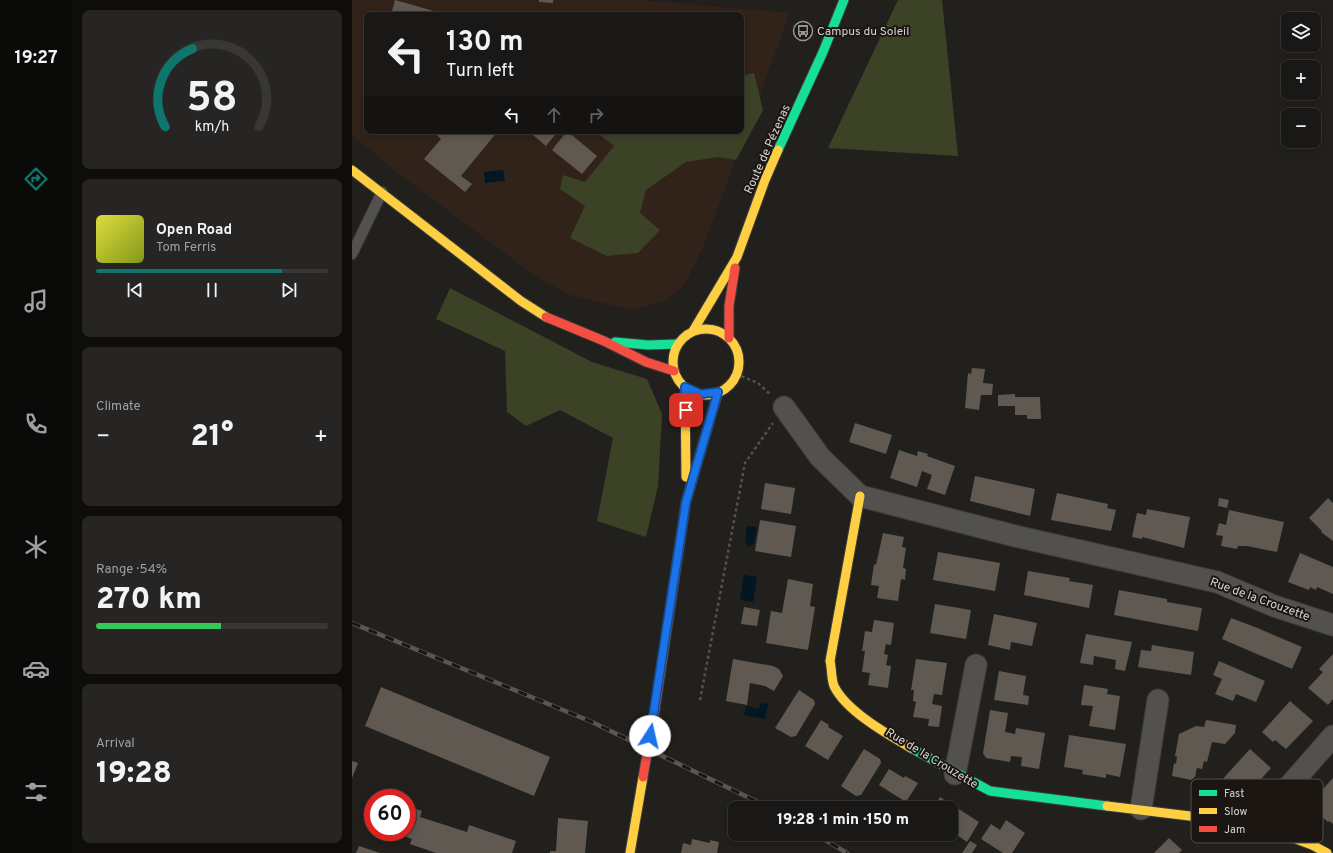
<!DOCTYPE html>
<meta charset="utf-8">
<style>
body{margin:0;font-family:Overpass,sans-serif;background:#272523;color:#f1f3f6;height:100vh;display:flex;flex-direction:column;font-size:15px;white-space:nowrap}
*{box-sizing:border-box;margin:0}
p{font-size:13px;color:#9fa0a1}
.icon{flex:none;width:22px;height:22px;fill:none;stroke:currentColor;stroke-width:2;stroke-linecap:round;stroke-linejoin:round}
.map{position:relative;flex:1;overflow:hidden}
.sheet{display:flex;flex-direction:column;gap:10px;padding:10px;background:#0e0d0c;width:280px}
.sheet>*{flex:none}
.top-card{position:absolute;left:12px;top:12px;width:380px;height:122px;border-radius:8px;box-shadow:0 2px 10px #0003,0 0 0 1px #383735;background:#1a1816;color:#f1f3f6;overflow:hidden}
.buttons{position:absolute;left:929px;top:12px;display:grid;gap:8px}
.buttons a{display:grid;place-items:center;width:40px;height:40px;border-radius:8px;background:#1a1816;box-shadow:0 2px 10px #0003,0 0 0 1px #383735;font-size:20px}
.speed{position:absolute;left:12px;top:789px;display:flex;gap:8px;font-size:20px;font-weight:700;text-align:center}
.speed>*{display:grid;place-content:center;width:52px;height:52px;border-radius:50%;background:#1a1816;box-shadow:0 2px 10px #0003,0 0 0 1px #383735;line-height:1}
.speed .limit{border:6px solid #d22;background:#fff;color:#111}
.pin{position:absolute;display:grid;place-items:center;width:34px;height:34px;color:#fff;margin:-17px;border-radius:8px;box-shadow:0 2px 6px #0006}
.me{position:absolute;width:44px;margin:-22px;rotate:10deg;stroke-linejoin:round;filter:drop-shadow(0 0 3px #0008)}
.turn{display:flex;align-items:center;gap:14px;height:84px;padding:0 16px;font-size:18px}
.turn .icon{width:52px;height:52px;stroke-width:2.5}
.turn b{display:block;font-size:28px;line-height:34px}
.lanes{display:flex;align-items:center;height:38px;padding:0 16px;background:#0003;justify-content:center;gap:20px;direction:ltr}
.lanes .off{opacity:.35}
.big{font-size:30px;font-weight:800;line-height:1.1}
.sheet .card{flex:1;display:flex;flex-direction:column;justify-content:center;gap:6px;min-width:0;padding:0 14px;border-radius:8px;background:#272523}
.sheet .dial{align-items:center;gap:0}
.dial svg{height:104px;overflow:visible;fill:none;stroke:#383735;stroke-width:7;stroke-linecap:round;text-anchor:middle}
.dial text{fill:#f1f3f6;stroke:none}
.song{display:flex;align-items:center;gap:12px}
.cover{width:48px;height:48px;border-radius:6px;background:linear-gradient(135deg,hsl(60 70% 55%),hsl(70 70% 35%))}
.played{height:4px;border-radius:2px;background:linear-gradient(90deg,#0f766e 80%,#383735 80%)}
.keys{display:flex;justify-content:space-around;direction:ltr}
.heat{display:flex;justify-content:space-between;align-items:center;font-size:22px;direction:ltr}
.charge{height:6px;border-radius:3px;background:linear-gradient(90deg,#34c759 54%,#383735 0)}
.trip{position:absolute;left:376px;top:801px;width:230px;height:40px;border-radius:8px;background:#1a1816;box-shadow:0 2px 10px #0003,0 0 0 1px #383735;font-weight:800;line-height:40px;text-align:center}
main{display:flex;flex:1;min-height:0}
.dock{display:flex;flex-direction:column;width:72px;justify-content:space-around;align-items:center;background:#0a0a09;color:#9fa0a1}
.dock .icon{width:28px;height:28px}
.dock .on{color:#0f766e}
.dock b{font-size:18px;color:#f1f3f6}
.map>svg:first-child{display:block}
.education{fill:#31231a;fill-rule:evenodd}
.green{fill:#3b4226}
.water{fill:#031623}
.building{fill:#5f5951}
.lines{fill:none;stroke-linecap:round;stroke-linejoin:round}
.lane-casing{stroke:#3f3d3b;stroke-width:12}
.street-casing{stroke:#3f3d3b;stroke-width:23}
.fast-casing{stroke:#3f3d3b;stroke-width:11}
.slow-casing{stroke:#3f3d3b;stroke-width:11}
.jam-casing{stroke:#3f3d3b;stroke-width:11}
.path{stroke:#545250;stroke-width:2.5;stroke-dasharray:3 3;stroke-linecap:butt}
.lane{stroke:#52514f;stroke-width:10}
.street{stroke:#52514f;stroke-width:21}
.fast{stroke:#16e098;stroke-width:9}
.slow{stroke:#ffcf43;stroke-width:9}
.jam{stroke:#f24e42;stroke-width:9}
.rail-casing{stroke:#595754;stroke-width:4.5}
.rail{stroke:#1b1612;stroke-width:3;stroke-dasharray:9;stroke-linecap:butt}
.jam-bridge-casing{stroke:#3f3d3b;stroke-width:11;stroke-linecap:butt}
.jam-bridge{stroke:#f24e42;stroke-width:9}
.route-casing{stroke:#114b97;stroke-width:10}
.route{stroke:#1a73e8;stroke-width:7}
.labels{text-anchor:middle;stroke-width:4;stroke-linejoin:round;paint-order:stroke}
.poi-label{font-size:12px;fill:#d6d3d0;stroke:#1b1612;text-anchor:start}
.street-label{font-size:12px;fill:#d6d3d0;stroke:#1b1612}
.key{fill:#1b1612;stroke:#534f4b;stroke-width:1}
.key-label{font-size:11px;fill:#d6d3d0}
</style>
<main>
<nav class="dock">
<b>19:27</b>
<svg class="icon on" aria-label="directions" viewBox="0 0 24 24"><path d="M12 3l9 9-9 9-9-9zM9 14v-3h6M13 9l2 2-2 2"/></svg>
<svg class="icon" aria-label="music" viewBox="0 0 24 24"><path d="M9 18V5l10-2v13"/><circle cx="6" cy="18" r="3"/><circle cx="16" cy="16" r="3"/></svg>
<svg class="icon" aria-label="phone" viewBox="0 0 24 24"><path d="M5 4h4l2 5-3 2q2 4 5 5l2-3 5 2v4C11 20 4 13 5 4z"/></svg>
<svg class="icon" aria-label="climate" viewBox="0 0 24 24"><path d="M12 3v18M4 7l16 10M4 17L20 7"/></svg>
<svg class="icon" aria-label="car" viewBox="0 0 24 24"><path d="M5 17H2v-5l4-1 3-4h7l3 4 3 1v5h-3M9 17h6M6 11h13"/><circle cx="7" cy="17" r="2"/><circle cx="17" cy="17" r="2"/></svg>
<svg class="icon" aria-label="filters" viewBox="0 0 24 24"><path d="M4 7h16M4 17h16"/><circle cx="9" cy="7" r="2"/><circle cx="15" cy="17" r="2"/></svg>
</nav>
<section class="sheet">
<div class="card dial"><svg viewBox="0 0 100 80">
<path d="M14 69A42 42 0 1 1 86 69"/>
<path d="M14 69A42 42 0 0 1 35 9" stroke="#0f766e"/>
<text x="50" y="56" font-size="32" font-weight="700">58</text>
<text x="50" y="72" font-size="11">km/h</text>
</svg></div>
<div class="card">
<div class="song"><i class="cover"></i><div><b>Open Road</b><p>Tom Ferris</p></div></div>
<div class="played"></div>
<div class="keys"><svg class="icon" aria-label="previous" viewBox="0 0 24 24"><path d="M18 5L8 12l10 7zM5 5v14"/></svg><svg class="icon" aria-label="pause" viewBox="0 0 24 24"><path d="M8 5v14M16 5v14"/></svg><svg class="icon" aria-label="next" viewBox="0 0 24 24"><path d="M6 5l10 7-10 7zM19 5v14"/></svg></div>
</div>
<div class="card"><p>Climate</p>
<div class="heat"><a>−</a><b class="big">21°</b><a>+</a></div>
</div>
<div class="card"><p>Range · 54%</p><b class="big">270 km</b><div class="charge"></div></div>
<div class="card"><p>Arrival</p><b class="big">19:28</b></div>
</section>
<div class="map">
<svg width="981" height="853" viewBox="0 0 981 853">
<rect width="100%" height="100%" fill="#22201d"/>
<!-- education -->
<path class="education" d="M0,0H288L438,13L351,247L333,284L314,301L280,310L215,294L182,275L41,169L0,135ZM15,15H389V131H15Z"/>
<!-- green -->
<g class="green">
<polygon points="546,0 590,0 606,156 476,148"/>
<polygon points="402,73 411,110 384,160 366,157 334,162 294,190 288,213 308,230 286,253 255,256 218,238 233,206 208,189 211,175 233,182 262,146 248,135 250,131 389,131 389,76"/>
<polygon points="98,288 240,362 295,379 310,414 306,486 294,537 245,521 261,438 208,410 174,426 155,412 153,351 84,319"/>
</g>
<!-- water -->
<g class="water">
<polygon points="151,170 153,181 133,183 132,172"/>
<polygon points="395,526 405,527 402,544 397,547 393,542"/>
<polygon points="392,575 405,577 401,602 388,600"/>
<polygon points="408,703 416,704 413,719 392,715 394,706 407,709"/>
</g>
<!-- building -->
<g class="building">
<polygon points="43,0 96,15 39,15"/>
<polygon points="187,0 201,0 201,3 187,2"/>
<polygon points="38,131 46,131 43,135"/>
<polygon points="80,131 146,131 109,176 120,184 113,192 72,159 89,139"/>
<polygon points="176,131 206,131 194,146"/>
<polygon points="215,131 245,156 230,174 200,150"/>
<polygon points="620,368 633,369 631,383 641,384 640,395 629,395 627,410 613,408 616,373 619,374"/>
<polygon points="663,394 663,397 688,397 689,419 675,419 675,415 663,415 663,406 646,406 646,395"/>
<polygon points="503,423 540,435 534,454 497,442"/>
<polygon points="547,450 565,456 566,451 576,454 575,456 603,466 593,495 575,489 580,475 570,471 565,487 538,478"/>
<polygon points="623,476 683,489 678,516 618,501"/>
<polygon points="413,483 443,488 439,514 409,509"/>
<polygon points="705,493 756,504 755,508 764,510 759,531 699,520"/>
<polygon points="867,498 877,500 875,508 866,506"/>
<polygon points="976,498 981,503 981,541 969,532 970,531 957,518"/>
<polygon points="795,509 838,517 832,548 790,537 790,539 780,537 785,513 794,515"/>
<polygon points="877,510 932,522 925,552 895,546 886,546 885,549 869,546 871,536 864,535 867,523 874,525"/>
<polygon points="408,520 444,526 439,557 403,551"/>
<polygon points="531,533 552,537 550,547 554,548 551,568 554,569 553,580 549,579 546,601 525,598 527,586 519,585 522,564 524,565"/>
<polygon points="586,552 648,563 643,591 581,580"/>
<polygon points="948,553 981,567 981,594 965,587 964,590 958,587 957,590 936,582"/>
<polygon points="676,571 718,578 717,581 741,585 737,608 672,595"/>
<polygon points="436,579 461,584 458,606 463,607 456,650 414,643 419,611 430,613"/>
<polygon points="767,590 815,599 815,602 850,608 846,631 762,615"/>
<polygon points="583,604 619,610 614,639 578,633"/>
<polygon points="392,607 408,610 405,626 389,624"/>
<polygon points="642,614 685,623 680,646 659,642 658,650 636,645"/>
<polygon points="879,618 903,627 950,647 940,669 870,639"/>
<polygon points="522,620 542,623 539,645 534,644 532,654 536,655 534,665 539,666 536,688 516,685 518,673 510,672 513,651 510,651 513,631 520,632"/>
<polygon points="734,634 780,642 773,671 763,669 764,660 742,656 741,665 728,663"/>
<polygon points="800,645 842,652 839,675 786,667 789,650 799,651"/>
<polygon points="981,654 981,699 976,705 956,688 971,672 967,669"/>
<polygon points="381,659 421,666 427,669 431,676 422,691 413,686 398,683 395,705 374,701"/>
<polygon points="564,659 595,663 590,695 582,694 580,704 590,706 587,727 576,726 577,719 561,717 564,702 561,701 562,690 559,690"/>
<polygon points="867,661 913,681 904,702 884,694 881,701 863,694 870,679 861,675"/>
<polygon points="647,671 674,676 671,695 677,696 676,705 642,700"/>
<polygon points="732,685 756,689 755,694 768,696 763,730 737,726 741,706 729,705"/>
<polygon points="29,687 198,757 182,796 13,726"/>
<polygon points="447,690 462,700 463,704 444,736 439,737 423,728"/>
<polygon points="938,701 961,721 934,749 923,740 921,742 910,732"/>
<polygon points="638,710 656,713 653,732 663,734 664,728 693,733 687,769 669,766 670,757 659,756 658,762 634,758 631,753"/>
<polygon points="469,720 477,725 476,727 491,736 476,760 453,746"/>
<polygon points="854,720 884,725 883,733 873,744 860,742 855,762 852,761 850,769 845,768 843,777 839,780 820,776 822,763 824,764 825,757 823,756 827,734 844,726 852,727"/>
<polygon points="717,735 774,744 768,777 754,774 754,778 730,774 731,770 712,767"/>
<polygon points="512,749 528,759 529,763 509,795 504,796 489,786"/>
<polygon points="898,749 919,768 899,790 896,788 887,797 869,781"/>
<polygon points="0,761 6,763 0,778"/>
<polygon points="537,769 552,778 553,776 566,783 554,802 527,785"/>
<polygon points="981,778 981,824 977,821 976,822 965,813 963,815 954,807 965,795 956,787 962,780 971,789"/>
<polygon points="588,797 627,822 615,842 605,835 601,840 595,842 584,835 580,842 567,834 599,834 599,831 601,832 606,823 599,819 599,808 581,808"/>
<polygon points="21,801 21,826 13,823"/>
<polygon points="55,806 70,811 68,817 115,832 117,825 164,841 160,853 84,853 58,844 60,839 40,832 55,832"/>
<polygon points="206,818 236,821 233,853 198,853 198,851 204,851"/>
<polygon points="654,820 673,833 660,853 651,853 629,839 639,824 648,830"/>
<polygon points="817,838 830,850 827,853 802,853"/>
<polygon points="340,839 358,843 358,840 367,842 365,853 329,853 331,843 339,845"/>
<polygon points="618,841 625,845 620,853 610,853"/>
<polygon points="7,846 28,853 4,853"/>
</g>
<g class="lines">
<!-- lane casing -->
<g class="lane-casing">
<polyline id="lane" points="0,254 30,192"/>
</g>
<!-- street casing -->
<g class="street-casing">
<g id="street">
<polyline points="432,407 468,457 508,496 663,536 865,582 922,606 981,625"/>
<polyline points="603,774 624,665"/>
<polyline points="789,809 806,700"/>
<polyline points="904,824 981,736"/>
</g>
</g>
<!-- fast casing -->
<g class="fast-casing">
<g id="fast">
<polyline points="426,150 471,52 492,0"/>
<polyline points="263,342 296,345 326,344"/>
<polyline points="559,748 638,791 755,806"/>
</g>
</g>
<!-- slow casing -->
<g class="slow-casing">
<g id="slow">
<polyline points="0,170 169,301 194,317"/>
<circle cx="354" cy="362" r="33"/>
<polyline points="341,331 385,257 413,180 426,150"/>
<polyline points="333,387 334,477"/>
<path d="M508,496L478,661C480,669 479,678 482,686C494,711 535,734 559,748"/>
<polyline points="755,806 904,824 960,845 975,853"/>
<polyline points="278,853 291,777"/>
</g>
</g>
<!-- jam casing -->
<g class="jam-casing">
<g id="jam">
<polyline points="194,317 252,341 294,362 322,371"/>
<polyline points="377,338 377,306 383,268"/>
<polyline points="303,709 334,502 366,392"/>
</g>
</g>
<!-- path -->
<g class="path">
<polyline points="384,374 406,383 419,395"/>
<polyline points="348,700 393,463 421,423"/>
</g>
<!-- lane -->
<use href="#lane" class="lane"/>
<!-- street -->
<use href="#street" class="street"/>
<!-- fast -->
<use href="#fast" class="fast"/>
<!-- slow -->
<use href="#slow" class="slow"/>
<!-- jam -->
<use href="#jam" class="jam"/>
<!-- rail casing -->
<g class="rail-casing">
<g id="rail">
<polyline points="0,623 240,722 418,808"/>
<polyline points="463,834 495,853"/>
</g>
</g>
<!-- rail -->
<use href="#rail" class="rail"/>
<!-- jam-bridge casing -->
<g class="jam-bridge-casing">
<polyline id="jam-bridge" points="291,777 303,709"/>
</g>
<!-- jam-bridge -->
<use href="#jam-bridge" class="jam-bridge"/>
</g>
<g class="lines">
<!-- route casing -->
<g class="route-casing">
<polyline id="route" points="298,736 334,502 366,392 349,394 333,387 334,410"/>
</g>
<!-- route -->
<use href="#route" class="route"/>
</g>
<!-- icons -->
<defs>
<g id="bus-ring" transform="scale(1)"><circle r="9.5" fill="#1b1612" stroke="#979491" stroke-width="1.5"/><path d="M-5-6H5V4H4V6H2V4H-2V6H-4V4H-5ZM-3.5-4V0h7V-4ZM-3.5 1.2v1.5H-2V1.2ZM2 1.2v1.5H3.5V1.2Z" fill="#979491"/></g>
</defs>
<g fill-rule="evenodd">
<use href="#bus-ring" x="451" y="31"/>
</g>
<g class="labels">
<!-- poi labels -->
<g class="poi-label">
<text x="465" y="35">Campus du Soleil</text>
</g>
<!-- street labels -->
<g class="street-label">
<text transform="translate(415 149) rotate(-66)" y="4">Route de Pézenas</text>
<text transform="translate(908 599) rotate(20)" y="4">Rue de la Crouzette</text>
<text transform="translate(580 758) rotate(31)" y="4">Rue de la Crouzette</text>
</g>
</g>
<!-- legend -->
<rect x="839" y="779" width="132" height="64" rx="6" class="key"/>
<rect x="847" y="790" width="18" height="6" fill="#16e098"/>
<rect x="847" y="808" width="18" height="6" fill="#ffcf43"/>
<rect x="847" y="826" width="18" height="6" fill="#f24e42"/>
<g class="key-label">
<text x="872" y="797">Fast</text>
<text x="872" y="815">Slow</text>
<text x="872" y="833">Jam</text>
</g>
</svg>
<div class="buttons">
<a><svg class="icon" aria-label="layers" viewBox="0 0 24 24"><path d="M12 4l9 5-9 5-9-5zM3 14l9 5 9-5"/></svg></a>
<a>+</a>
<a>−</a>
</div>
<div class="speed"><div class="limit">60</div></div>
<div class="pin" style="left:334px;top:410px;background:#d93025"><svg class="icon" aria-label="arrive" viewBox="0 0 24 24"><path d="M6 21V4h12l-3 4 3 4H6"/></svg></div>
<svg class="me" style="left:298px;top:736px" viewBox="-20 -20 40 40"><circle r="19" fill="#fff"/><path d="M0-13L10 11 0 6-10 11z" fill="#1a73e8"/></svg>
<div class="trip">19:28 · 1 min · 150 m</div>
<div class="top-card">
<div class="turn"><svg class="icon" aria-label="left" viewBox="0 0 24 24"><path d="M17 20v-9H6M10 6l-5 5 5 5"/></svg><div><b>130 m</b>Turn left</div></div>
<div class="lanes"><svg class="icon" aria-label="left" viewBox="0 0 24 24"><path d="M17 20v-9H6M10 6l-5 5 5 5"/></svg><svg class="icon off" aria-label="ahead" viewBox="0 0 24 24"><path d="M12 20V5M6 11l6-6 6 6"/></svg><svg class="icon off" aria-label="right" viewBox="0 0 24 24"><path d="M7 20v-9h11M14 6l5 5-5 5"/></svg></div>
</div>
</div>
</main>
